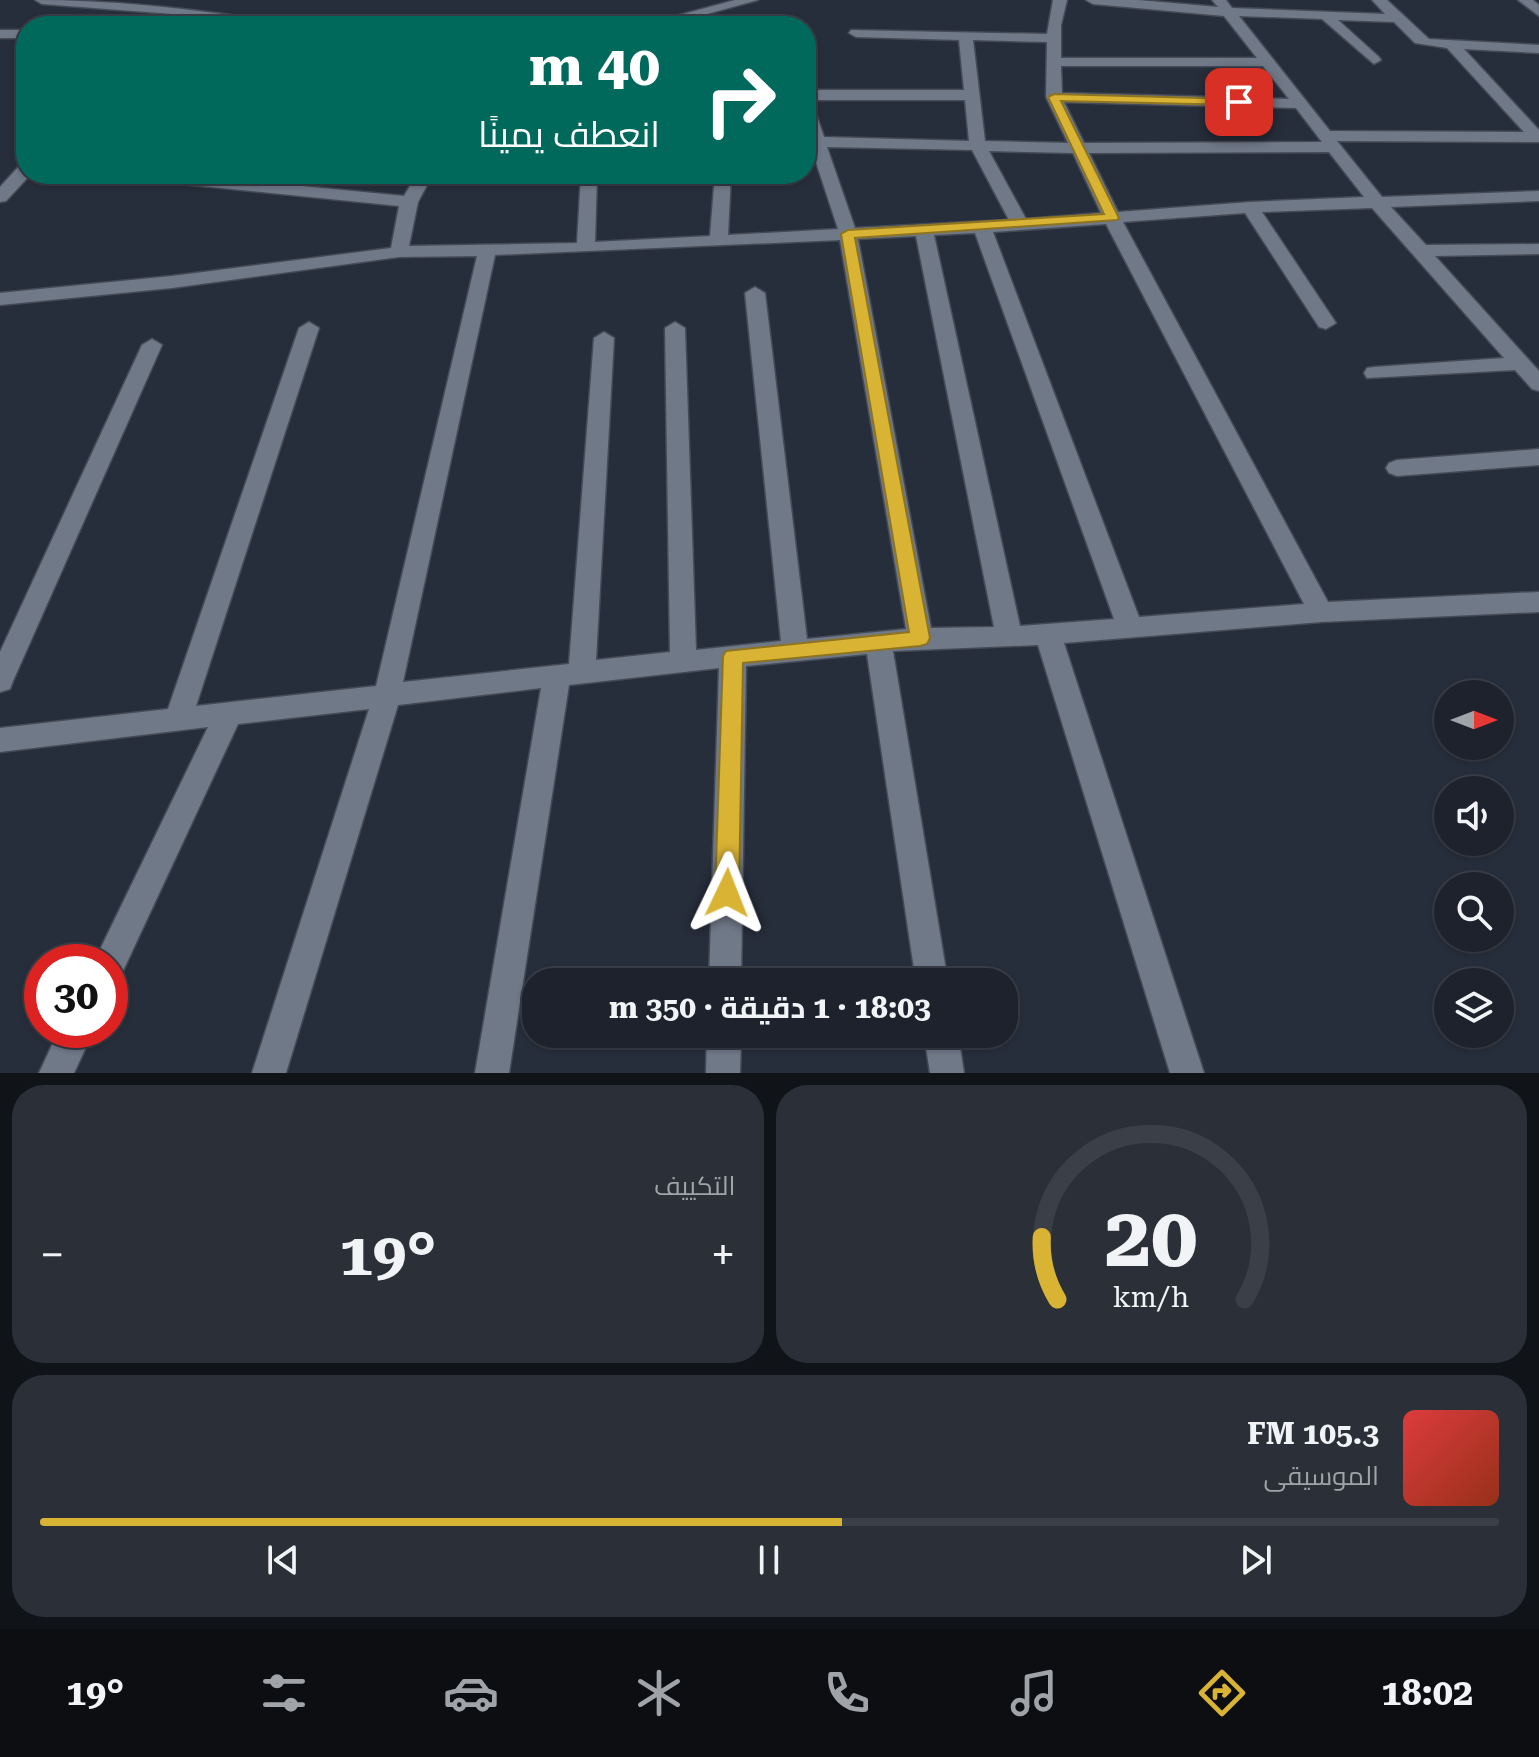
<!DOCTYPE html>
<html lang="ar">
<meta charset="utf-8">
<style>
body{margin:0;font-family:"Roboto Serif",Cairo,serif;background:#2a2f38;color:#f1f3f6;direction:rtl;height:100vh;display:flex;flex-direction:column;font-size:30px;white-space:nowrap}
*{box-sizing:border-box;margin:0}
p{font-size:26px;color:#a0a4a9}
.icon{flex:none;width:44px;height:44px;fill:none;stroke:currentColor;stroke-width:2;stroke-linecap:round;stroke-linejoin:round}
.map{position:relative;height:1073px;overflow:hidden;direction:ltr}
.drawer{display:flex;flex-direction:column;gap:12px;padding:12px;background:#101318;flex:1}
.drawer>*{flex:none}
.hud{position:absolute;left:16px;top:16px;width:800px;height:168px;border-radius:32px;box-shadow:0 2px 6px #0004,0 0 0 2px #3b3f48;direction:rtl;background:#00695c;color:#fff;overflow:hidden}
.needle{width:52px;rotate:90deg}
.buttons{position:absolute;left:1434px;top:680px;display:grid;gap:16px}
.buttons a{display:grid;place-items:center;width:80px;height:80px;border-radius:50%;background:#1d222c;box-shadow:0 2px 6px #0004,0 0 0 2px #3b3f48;font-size:40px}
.speed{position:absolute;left:24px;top:944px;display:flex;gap:16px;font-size:40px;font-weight:700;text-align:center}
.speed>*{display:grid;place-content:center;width:104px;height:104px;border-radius:50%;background:#1d222c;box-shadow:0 2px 6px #0004,0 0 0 2px #3b3f48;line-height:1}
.speed .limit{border:12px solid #d22;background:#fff;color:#111}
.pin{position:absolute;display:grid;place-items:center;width:68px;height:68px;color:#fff;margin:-34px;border-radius:16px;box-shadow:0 4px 12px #0006}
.me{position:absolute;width:88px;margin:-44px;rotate:2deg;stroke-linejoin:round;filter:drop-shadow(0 0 6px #0008)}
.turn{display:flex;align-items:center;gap:28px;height:168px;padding:0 24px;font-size:36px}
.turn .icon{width:104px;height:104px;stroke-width:2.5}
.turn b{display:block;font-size:56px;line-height:68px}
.big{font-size:60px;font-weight:700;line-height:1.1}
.drawer .tile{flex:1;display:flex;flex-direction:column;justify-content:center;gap:12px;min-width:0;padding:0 28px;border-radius:32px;background:#2a2f38}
.drawer .dial{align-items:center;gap:0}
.dial svg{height:208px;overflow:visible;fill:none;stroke:#3b3f48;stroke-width:7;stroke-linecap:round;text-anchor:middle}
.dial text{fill:#f1f3f6;stroke:none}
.song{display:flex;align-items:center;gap:24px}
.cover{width:96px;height:96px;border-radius:12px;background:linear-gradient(135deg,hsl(0 70% 55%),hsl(10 70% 35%))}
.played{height:8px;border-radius:4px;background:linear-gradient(90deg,#d9b334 55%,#3b3f48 55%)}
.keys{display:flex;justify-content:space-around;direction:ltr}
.heat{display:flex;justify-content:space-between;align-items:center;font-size:44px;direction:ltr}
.drawer .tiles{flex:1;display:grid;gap:12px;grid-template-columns:1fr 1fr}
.tile:last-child{grid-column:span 2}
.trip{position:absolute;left:522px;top:968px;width:496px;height:80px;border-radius:32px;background:#1d222c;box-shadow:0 2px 6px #0004,0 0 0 2px #3b3f48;font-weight:700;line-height:80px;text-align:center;direction:rtl}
.tab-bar{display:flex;height:128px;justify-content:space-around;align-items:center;background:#0c0e12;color:#a0a4a9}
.tab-bar .icon{width:56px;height:56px}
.tab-bar .on{color:#d9b334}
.tab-bar b{font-size:36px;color:#f1f3f6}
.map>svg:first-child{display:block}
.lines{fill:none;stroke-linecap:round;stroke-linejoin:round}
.street-casing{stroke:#454b56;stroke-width:3}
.street{fill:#707988;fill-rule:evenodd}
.route{fill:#d9b334;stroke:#8d7422;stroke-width:2}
</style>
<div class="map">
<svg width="1539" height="1073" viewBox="0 0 1539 1073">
<rect width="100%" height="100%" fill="#272e3b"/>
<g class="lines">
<!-- street casing -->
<g class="street-casing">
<g id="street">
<path d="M35,0C118,0 198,10 280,22L287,26H252L172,14L42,4Z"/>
<polygon points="735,0 758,0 663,26 639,26"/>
<path d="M1053,0H1067L1061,25V58H1257L1224,16L1093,4L1086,0H1138L1218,7L1212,0H1226L1232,8L1385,14L1372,0H1387L1429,39L1539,45V53L1464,49L1539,130V142L1337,141L1382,197L1539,191V201L1391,207L1426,245L1539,244V254L1435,256L1539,371V391L1532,389L1515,370L1367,378L1364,373L1367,368L1374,367L1504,358L1372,208L1262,212L1336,323L1326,329L1319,327L1245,213L1123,222L1328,602L1539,592V612L1321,622L1064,643L1204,1073H1170L1038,645L893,651L948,982H916L867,654L746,666L741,982H709L719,668L569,685L509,1073H475L541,688L398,705L286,1073H252L369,709L238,724L122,973L110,978V962H94L208,727L0,752V728L168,709L299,328L309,322L319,328L196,706L376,686L477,256L399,257L172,288L0,305V293L172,276L391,248L399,206L132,179L124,174H182L404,196L417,174H433L418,202L409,246L577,243L581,174H597L595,242L710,236L715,174H731L728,235L838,229L806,132V103L814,108L824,137L969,141L965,100H806V90H964L959,40L856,37L849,33L851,30L1047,34ZM1239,16L1322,19L1374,64L1381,60L1379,57L1338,20L1394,22L1415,43L1447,48L1524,132L1330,131ZM973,40L1047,42L1046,97L1068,143L985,141ZM1061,66H1263L1289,99L1062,93ZM1064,102L1296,108L1322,142L1084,143ZM827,147L972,150L1009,220L855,228ZM989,151L1073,153L1101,213L1026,219ZM1329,152L1364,197L1250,202L1118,212L1089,153ZM1106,224L1304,604L1139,617L993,232ZM975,233L1114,619L1020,626L934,235ZM916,236L994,627L931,628L858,239ZM840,240L906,629L807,639L765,293L755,287L745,293L781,641L696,650L685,328L675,322L665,328L670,652L596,660L614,338L604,332L594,338L569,664L403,682L495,255Z"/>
<polygon points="1518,0 1533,0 1539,5 1539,16"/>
<rect x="0" y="30" width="26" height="8"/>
<polygon points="26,164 26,174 31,174 6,201 0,202 0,187 20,165"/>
<polygon points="152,339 162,345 13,681 10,689 0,692 0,652 142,345"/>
<polygon points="1539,449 1539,465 1397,476 1389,473 1386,468 1389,463 1397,460"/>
<polygon points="59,1030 94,1030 74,1073 39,1073"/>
<polygon points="707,1034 741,1034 740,1073 706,1073"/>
<polygon points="924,1034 958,1034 964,1073 930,1073"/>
</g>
</g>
<!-- street -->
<use href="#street" class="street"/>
</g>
<!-- route -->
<polygon class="route" points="1054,94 1239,99 1245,102 1239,105 1061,101 1119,218 1117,220 855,238 930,638 927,644 920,646 743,663 739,893 736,901 727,904 719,901 715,893 723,656 726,651 909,632 841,234 848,230 1104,214 1048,97"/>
</svg>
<div class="buttons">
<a><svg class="needle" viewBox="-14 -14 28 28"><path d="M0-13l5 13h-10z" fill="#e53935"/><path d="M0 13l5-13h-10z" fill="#a0a4a9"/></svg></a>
<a><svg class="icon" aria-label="sound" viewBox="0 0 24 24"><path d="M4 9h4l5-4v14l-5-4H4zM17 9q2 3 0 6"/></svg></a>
<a><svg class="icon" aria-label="search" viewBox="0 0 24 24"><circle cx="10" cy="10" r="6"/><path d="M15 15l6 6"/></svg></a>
<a><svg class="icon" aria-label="layers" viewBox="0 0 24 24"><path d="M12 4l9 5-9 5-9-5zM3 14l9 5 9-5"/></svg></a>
</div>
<div class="speed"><div class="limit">30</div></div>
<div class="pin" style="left:1239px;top:102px;background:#d93025"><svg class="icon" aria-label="arrive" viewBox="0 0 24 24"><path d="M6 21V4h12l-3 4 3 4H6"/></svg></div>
<svg class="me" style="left:727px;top:893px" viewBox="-20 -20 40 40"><path d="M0-17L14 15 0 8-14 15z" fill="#d9b334" stroke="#fff" stroke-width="4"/></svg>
<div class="trip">18:03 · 1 دقيقة · 350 m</div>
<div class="hud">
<div class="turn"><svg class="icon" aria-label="right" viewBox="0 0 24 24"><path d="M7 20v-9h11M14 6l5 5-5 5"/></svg><div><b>40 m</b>انعطف يمينًا</div></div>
</div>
</div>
<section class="drawer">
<div class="tiles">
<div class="tile dial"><svg viewBox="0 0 100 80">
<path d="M14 69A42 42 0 1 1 86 69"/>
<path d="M14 69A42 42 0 0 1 8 45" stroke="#d9b334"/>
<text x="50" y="56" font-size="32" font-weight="700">20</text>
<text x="50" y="72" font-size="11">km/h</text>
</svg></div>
<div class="tile"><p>التكييف</p>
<div class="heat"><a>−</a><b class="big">19°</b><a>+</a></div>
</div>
<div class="tile">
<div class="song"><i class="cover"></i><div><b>105.3 FM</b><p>الموسيقى</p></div></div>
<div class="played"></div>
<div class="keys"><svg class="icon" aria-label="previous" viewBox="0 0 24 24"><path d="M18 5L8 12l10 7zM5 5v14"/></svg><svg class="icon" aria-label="pause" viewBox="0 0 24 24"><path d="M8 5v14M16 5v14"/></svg><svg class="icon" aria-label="next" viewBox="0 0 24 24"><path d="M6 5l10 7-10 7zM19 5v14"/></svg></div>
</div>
</div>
</section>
<nav class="tab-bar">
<b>18:02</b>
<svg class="icon on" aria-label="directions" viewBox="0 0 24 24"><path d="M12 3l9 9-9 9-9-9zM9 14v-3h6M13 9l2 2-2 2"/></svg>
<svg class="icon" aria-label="music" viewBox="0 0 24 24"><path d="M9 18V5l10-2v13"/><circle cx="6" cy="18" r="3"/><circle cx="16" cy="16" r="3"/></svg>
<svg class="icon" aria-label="phone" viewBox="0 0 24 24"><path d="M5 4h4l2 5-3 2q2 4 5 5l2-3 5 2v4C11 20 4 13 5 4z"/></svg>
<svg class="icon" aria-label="climate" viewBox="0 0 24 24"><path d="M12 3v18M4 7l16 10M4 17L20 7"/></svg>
<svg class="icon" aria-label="car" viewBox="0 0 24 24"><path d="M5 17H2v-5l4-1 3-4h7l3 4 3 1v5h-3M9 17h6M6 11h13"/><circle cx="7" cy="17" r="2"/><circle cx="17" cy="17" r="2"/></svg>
<svg class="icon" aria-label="filters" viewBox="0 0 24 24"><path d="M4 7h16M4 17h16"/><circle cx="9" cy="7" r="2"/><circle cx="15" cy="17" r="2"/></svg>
<b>19°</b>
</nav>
